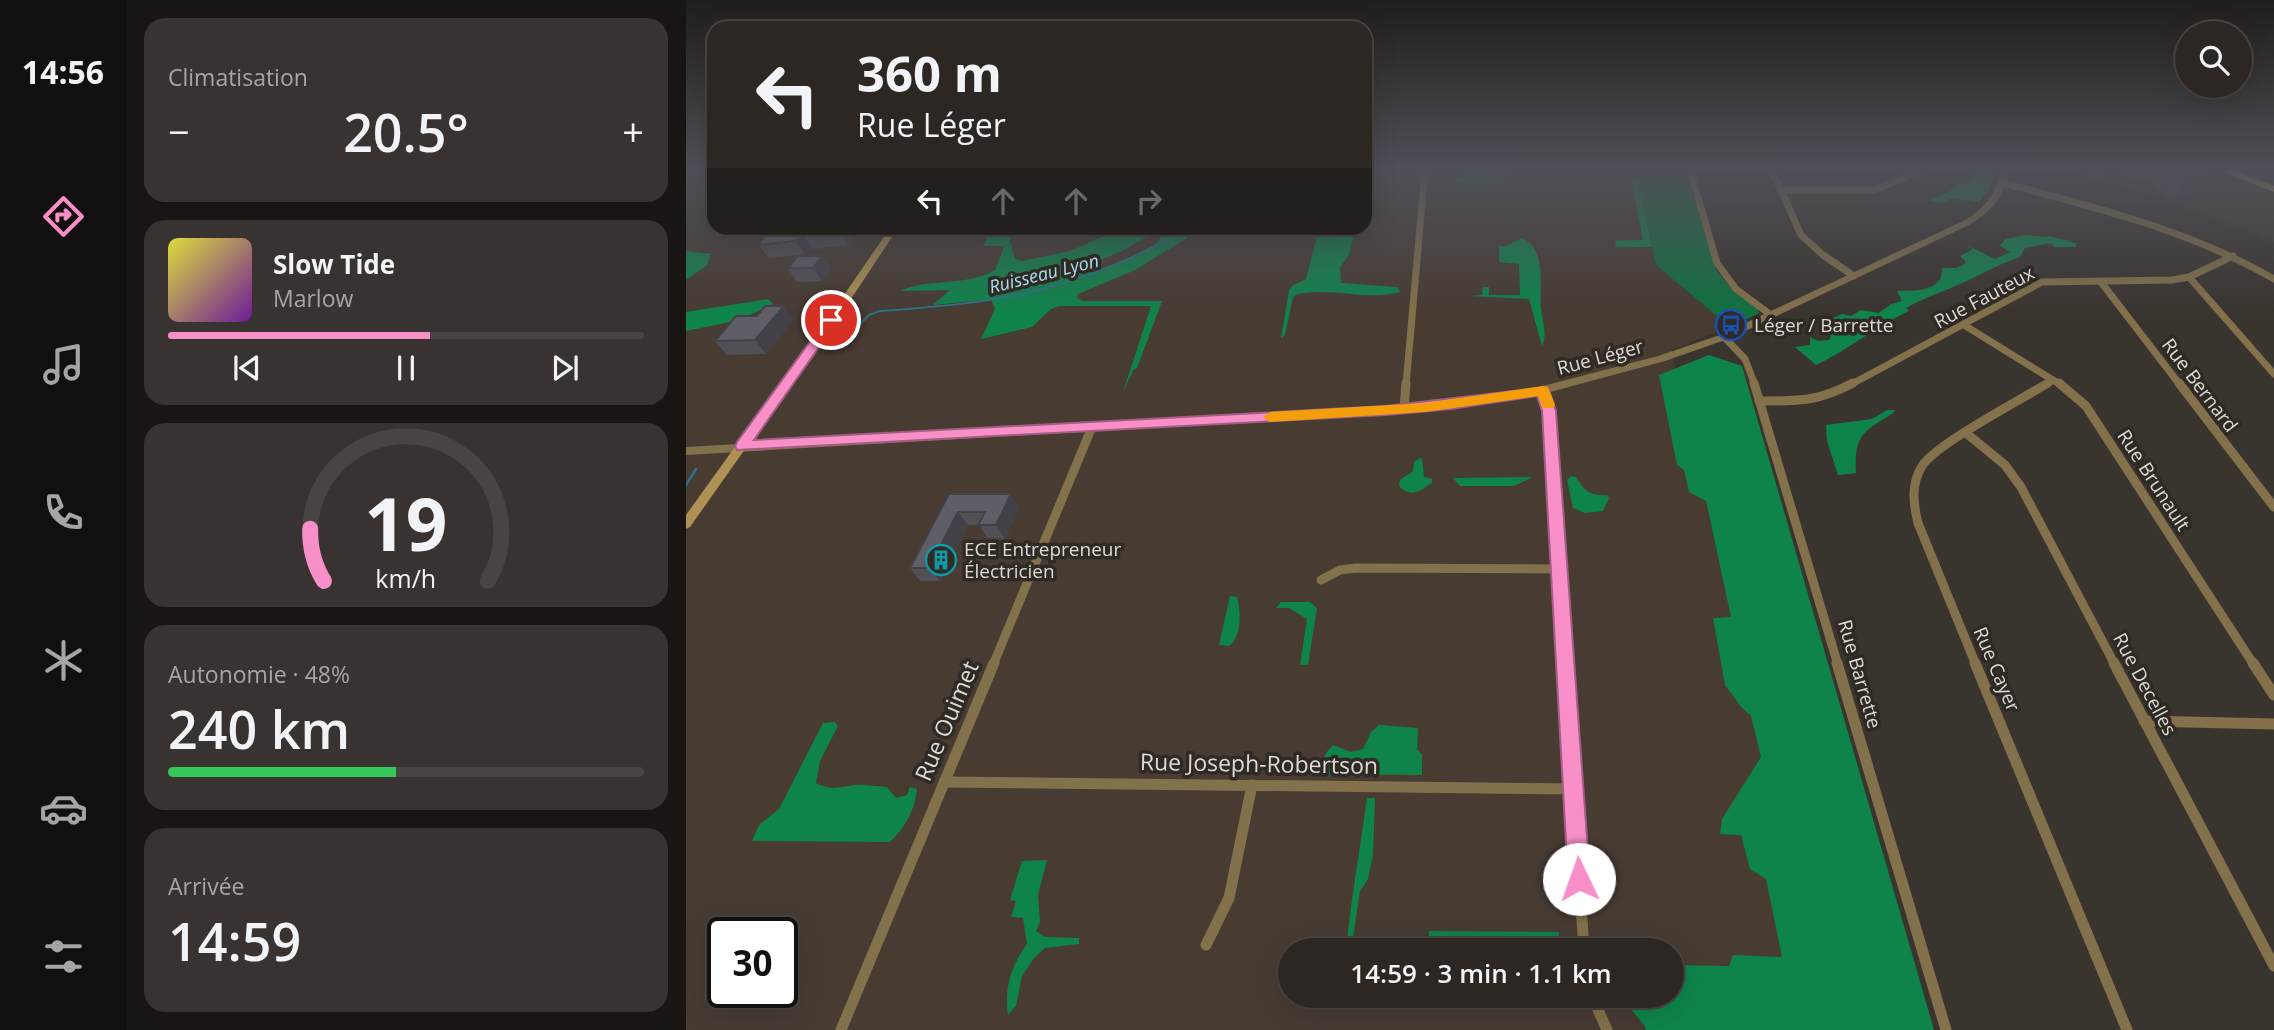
<!DOCTYPE html>
<html lang="fr">
<meta charset="utf-8">
<style>
body{margin:0;font-family:"Open Sans",sans-serif;background:#383330;color:#f1f3f6;height:100vh;display:flex;flex-direction:column;font-size:26px;white-space:nowrap}
*{box-sizing:border-box;margin:0}
p{font-size:23px;color:#a6a5a6}
.icon{flex:none;width:38px;height:38px;fill:none;stroke:currentColor;stroke-width:2;stroke-linecap:round;stroke-linejoin:round}
.map{position:relative;flex:1;overflow:hidden}
.details{display:flex;flex-direction:column;gap:18px;padding:18px;background:#181513;width:560px}
.details>*{flex:none}
.guide{position:absolute;left:21px;top:21px;width:665px;height:214px;border-radius:21px;box-shadow:0 7px 28px #0002,0 0 0 2px #484441;background:#2c2723;color:#f1f3f6;overflow:hidden}
.tools{position:absolute;left:1489px;top:21px;display:grid;gap:14px}
.tools a{display:grid;place-items:center;width:77px;height:77px;border-radius:50%;background:#2c2723;box-shadow:0 7px 28px #0002,0 0 0 2px #484441;font-size:35px}
.speed{position:absolute;left:21px;top:917px;display:flex;gap:14px;font-size:35px;font-weight:700;text-align:center}
.speed>*{display:grid;place-content:center;width:91px;height:91px;border-radius:50%;background:#2c2723;box-shadow:0 7px 28px #0002,0 0 0 2px #484441;line-height:1}
.speed .limit{border:4px solid #111;border-radius:10px;background:#fff;color:#111}
.pin{position:absolute;display:grid;place-items:center;width:60px;height:60px;color:#fff;margin:-30px;border:4px solid #fff;border-radius:50%;box-shadow:0 2px 7px #0007}
.me{position:absolute;width:77px;margin:-38px;rotate:357deg;stroke-linejoin:round;filter:drop-shadow(0 0 5px #0008)}
.turn{display:flex;align-items:center;gap:24px;height:147px;padding:0 35px;font-size:32px}
.turn .icon{width:91px;height:91px;stroke-width:2.5}
.turn b{display:block;font-size:49px;line-height:60px}
.lanes{display:flex;align-items:center;height:66px;padding:0 35px;background:#0003;justify-content:center;gap:35px;direction:ltr}
.lanes .off{opacity:.35}
.big{font-size:52px;font-weight:600;line-height:1.1}
.details .card{flex:1;display:flex;flex-direction:column;justify-content:center;gap:10px;min-width:0;padding:0 24px;border-radius:21px;background:#383330}
.details .dial{align-items:center;gap:0}
.dial svg{height:182px;overflow:visible;fill:none;stroke:#484441;stroke-width:7;stroke-linecap:round;text-anchor:middle}
.dial text{fill:#f1f3f6;stroke:none}
.song{display:flex;align-items:center;gap:21px}
.cover{width:84px;height:84px;border-radius:10px;background:linear-gradient(135deg,hsl(60 70% 55%),hsl(280 70% 35%))}
.played{height:7px;border-radius:4px;background:linear-gradient(90deg,#f98fc9 55%,#484441 55%)}
.keys{display:flex;justify-content:space-around;direction:ltr}
.heat{display:flex;justify-content:space-between;align-items:center;font-size:38px;direction:ltr}
.charge{height:10px;border-radius:5px;background:linear-gradient(90deg,#34c759 48%,#484441 0)}
.trip{position:absolute;left:592px;top:938px;width:406px;height:70px;border-radius:35px;background:#2c2723;box-shadow:0 7px 28px #0002,0 0 0 2px #484441;font-weight:600;line-height:70px;text-align:center}
main{display:flex;flex:1;min-height:0}
.dock{display:flex;flex-direction:column;width:126px;justify-content:space-around;align-items:center;background:#12100e;color:#a6a5a6}
.dock .icon{width:49px;height:49px}
.dock .on{color:#f98fc9}
.dock b{font-size:32px;color:#f1f3f6}
.map>svg:first-child{display:block}
.built{fill:#473b32;fill-rule:evenodd}
.green{fill:#117040}
.forest{fill:#0e844b}
.lines{fill:none;stroke-linecap:round;stroke-linejoin:round}
.stream-far1{stroke:#2b7389;stroke-width:2}
.stream{stroke:#2b7389;stroke-width:2.5}
.minor-far2{stroke:#83714b;stroke-width:7}
.minor-far1{stroke:#83714b;stroke-width:9}
.minor{stroke:#83714b;stroke-width:11}
.tertiary{fill:#83714b;fill-rule:evenodd}
.secondary{fill:#af9253;fill-rule:evenodd}
.primary{fill:#d1ab58;fill-rule:evenodd}
.wall{fill:#525057}
.shaded-wall{fill:#424147}
.building{fill:#5f5d65;stroke:#424147;stroke-width:2}
.route{fill:#f98fc9;stroke:#a25d83;stroke-width:2}
.slow{fill:#f59e0b}
.labels{text-anchor:middle;stroke-width:7;stroke-linejoin:round;paint-order:stroke}
.far-water-label{font-size:18px;font-style:italic;fill:#a6dff2;stroke:#302a25}
.street-label{font-size:19px;fill:#ddd9d6;stroke:#302a25}
.poi-label{font-size:19px;fill:#ddd9d6;stroke:#302a25;text-anchor:start}
.near-street-label{font-size:23px;fill:#ddd9d6;stroke:#302a25}
</style>
<main>
<nav class="dock">
<b>14:56</b>
<svg class="icon on" aria-label="directions" viewBox="0 0 24 24"><path d="M12 3l9 9-9 9-9-9zM9 14v-3h6M13 9l2 2-2 2"/></svg>
<svg class="icon" aria-label="music" viewBox="0 0 24 24"><path d="M9 18V5l10-2v13"/><circle cx="6" cy="18" r="3"/><circle cx="16" cy="16" r="3"/></svg>
<svg class="icon" aria-label="phone" viewBox="0 0 24 24"><path d="M5 4h4l2 5-3 2q2 4 5 5l2-3 5 2v4C11 20 4 13 5 4z"/></svg>
<svg class="icon" aria-label="climate" viewBox="0 0 24 24"><path d="M12 3v18M4 7l16 10M4 17L20 7"/></svg>
<svg class="icon" aria-label="car" viewBox="0 0 24 24"><path d="M5 17H2v-5l4-1 3-4h7l3 4 3 1v5h-3M9 17h6M6 11h13"/><circle cx="7" cy="17" r="2"/><circle cx="17" cy="17" r="2"/></svg>
<svg class="icon" aria-label="filters" viewBox="0 0 24 24"><path d="M4 7h16M4 17h16"/><circle cx="9" cy="7" r="2"/><circle cx="15" cy="17" r="2"/></svg>
</nav>
<section class="details">
<div class="card"><p>Climatisation</p>
<div class="heat"><a>−</a><b class="big">20.5°</b><a>+</a></div>
</div>
<div class="card">
<div class="song"><i class="cover"></i><div><b>Slow Tide</b><p>Marlow</p></div></div>
<div class="played"></div>
<div class="keys"><svg class="icon" aria-label="previous" viewBox="0 0 24 24"><path d="M18 5L8 12l10 7zM5 5v14"/></svg><svg class="icon" aria-label="pause" viewBox="0 0 24 24"><path d="M8 5v14M16 5v14"/></svg><svg class="icon" aria-label="next" viewBox="0 0 24 24"><path d="M6 5l10 7-10 7zM19 5v14"/></svg></div>
</div>
<div class="card dial"><svg viewBox="0 0 100 80">
<path d="M14 69A42 42 0 1 1 86 69"/>
<path d="M14 69A42 42 0 0 1 8 46" stroke="#f98fc9"/>
<text x="50" y="56" font-size="32" font-weight="700">19</text>
<text x="50" y="72" font-size="11">km/h</text>
</svg></div>
<div class="card"><p>Autonomie · 48%</p><b class="big">240 km</b><div class="charge"></div></div>
<div class="card"><p>Arrivée</p><b class="big">14:59</b></div>
</section>
<div class="map">
<svg width="1588" height="1030" viewBox="0 0 1588 1030">
<rect width="100%" height="100%" fill="#3a342f"/>
<!-- built -->
<g class="built">
<path d="M0,170H28V228H679V170H950L970,265L1044,327L985,350L1139,1030H0ZM37,933H96V992H37ZM604,950H985V996H604Z"/>
<polygon points="1371,170 1588,170 1588,242 1465,194"/>
</g>
<!-- green -->
<polygon class="green" points="950,170 999,170 1031,271 1046,289 1072,309 1073,313 1044,327 970,265"/>
<!-- forest -->
<g class="forest">
<polygon points="781,170 823,170 823,176 815,183 763,183"/>
<polygon points="1285,170 1308,170 1304,188 1293,202 1267,198 1256,203 1242,201 1268,189 1269,185 1282,183 1287,176"/>
<polygon points="945,179 952,179 966,247 930,247 929,241 957,240"/>
<path d="M265,228H329L324,241L329,259L336,261L384,251L436,228H476L438,250L398,267L408,273L467,247L476,236L492,228H523L506,235L449,270L392,294L391,298L396,301H476L451,368L448,369L437,392L465,306H373L365,309L346,327L295,339L309,309L305,299L247,305L264,290L214,291C245,277 275,288 309,270L318,246H297L307,228Z"/>
<path d="M620,228H670L663,255L654,267L655,283L711,287L714,292C679,301 647,287 612,294L607,297L599,335L595,338L603,291L606,286L620,279L633,228Z"/>
<path d="M1340,235L1367,237L1390,243V247H1369L1364,243L1339,248L1334,257C1310,265 1289,278 1267,287C1251,294 1236,299 1220,308L1223,311C1190,326 1164,349 1130,365L1109,347L1124,345V337L1132,341L1143,340L1145,336L1132,320L1135,317L1140,321L1156,314L1165,316L1175,310L1193,313L1205,304L1216,301L1211,291C1228,290 1257,293 1256,268H1270L1279,264V261L1274,256L1287,249L1279,244L1309,259L1324,252L1314,246L1319,239Z"/>
<path d="M836,238C861,249 853,285 855,307C856,321 862,333 856,346L843,299L782,296L796,295L797,287H803V295H834L833,264L813,262V246H820Z"/>
<polygon points="0,251 25,254 21,265 0,280"/>
<polygon points="82,299 87,304 54,320 0,331 0,312"/>
<polygon points="1023,355 1056,366 1248,1030 960,1030 958,1025 934,996 985,996 985,965 1043,966 1047,955 1096,957 1080,879 1064,869 1055,835 1034,834 1036,819 1075,757 1065,716 1056,708 1039,685 1027,618 1045,617 1020,501 1003,492 998,470 991,465 973,375"/>
<path d="M1201,410H1209L1207,413C1177,432 1168,434 1170,473L1152,475L1141,441L1140,425L1186,419Z"/>
<path d="M734,458H736L738,477L746,479V483C732,492 725,498 713,486L714,480L727,471L728,462Z"/>
<path d="M885,476L890,477C899,491 903,496 921,495L923,498L917,511L899,513L887,508L881,480Z"/>
<polygon points="847,477 828,486 774,486 767,478"/>
<path d="M544,596L551,597C555,612 556,636 543,646L533,645Z"/>
<polygon points="595,602 624,602 631,608 622,665 614,665 621,619 603,608 590,608"/>
<path d="M149,722L152,726L134,761L130,783C146,792 154,786 171,785C181,785 191,786 201,787L210,798L221,795L224,787L231,789C229,810 219,828 204,842L66,841L73,825L93,809L137,723Z"/>
<polygon points="693,725 732,728 731,750 736,754 736,775 631,774 640,753 647,745 665,752 677,749 685,732"/>
<path d="M681,798H689L687,855L682,879L674,891L667,938L669,948L690,950H660C665,899 674,849 681,798Z"/>
<path d="M361,860L352,895L354,922L350,931L359,937L393,938V944L359,948L348,958L336,976L330,1006L322,1015C318,988 325,966 341,944L337,918L325,917L330,901L324,900L336,861Z"/>
<polygon points="743,931 873,932 872,949 742,950"/>
</g>
<g class="lines">
<!-- stream-far1 -->
<path class="stream-far1" d="M171,327L183,315L194,311C315,303 396,290 502,228"/>
<!-- stream -->
<polyline class="stream" points="0,485 10,469"/>
<!-- minor-far2 -->
<g class="minor-far2">
<polyline points="1004,170 1031,263 1050,289 1085,315"/>
<polyline points="1086,170 1115,235 1137,255 1168,276"/>
<path d="M1317,183C1411,208 1503,230 1588,279"/>
<polyline points="1094,190 1188,190 1237,170"/>
<polyline points="1503,277 1588,374"/>
<polyline points="1415,282 1494,385"/>
<polyline points="1278,325 1375,385"/>
<polyline points="1038,337 1059,359 1069,385"/>
<polyline points="720,385 739,170"/>
<polyline points="1164,385 1356,282 1486,280 1503,277 1547,256"/>
<polyline points="1359,385 1367,380"/>
</g>
<!-- minor-far1 -->
<g class="minor-far1">
<polyline points="1068,383 1152,665"/>
<polyline points="1373,383 1400,406 1568,665"/>
<polyline points="1493,383 1588,507"/>
<polyline points="857,390 863,414 879,665"/>
<path d="M1073,401C1113,401 1131,402 1167,383"/>
<polyline points="718,409 720,383"/>
<polyline points="1280,433 1319,465 1335,487 1429,665"/>
<polyline points="635,580 654,570 670,568 873,569"/>
<polyline points="307,665 406,427"/>
<path d="M1290,665L1232,523C1227,503 1225,484 1236,466C1250,444 1336,399 1362,383"/>
</g>
<!-- minor -->
<g class="minor">
<polyline points="879,663 898,950"/>
<polyline points="1151,663 1260,1030"/>
<polyline points="1289,663 1441,1030"/>
<polyline points="1428,663 1588,966"/>
<polyline points="1567,663 1588,695"/>
<polyline points="1458,721 1588,724"/>
<polyline points="258,782 888,789"/>
<polyline points="520,945 543,898 566,785"/>
<polyline points="906,996 921,1030"/>
<polyline points="155,1030 308,663"/>
</g>
<!-- tertiary -->
<path class="tertiary" d="M1314,170H1322C1320,196 1305,212 1283,225L1042,339L979,361L857,394L765,409L700,414L0,455V447L700,406L765,401L857,386L972,356L1034,335L1277,221C1298,209 1311,195 1314,170Z"/>
<!-- secondary -->
<polygon class="secondary" points="204,228 212,228 165,299 4,527 0,529 0,515 158,295"/>
<!-- primary -->
<polygon class="primary" points="1533,170 1546,170 1588,186 1588,192"/>
</g>
<!-- wall -->
<g class="wall">
<polygon points="1402,170 1421,170 1414,180 1399,176"/>
<polygon points="1430,170 1522,170 1505,196 1487,198 1458,177 1455,182 1435,176 1433,171"/>
<polygon points="83,228 165,228 168,234 163,245 127,249 119,254 83,258 73,245"/>
<polygon points="136,256 145,269 136,281 111,282 102,268"/>
<polygon points="108,319 80,354 41,355 29,341"/>
<polygon points="263,494 333,507 319,539 301,538 293,525 282,525 254,581 234,581 224,568"/>
</g>
<!-- shaded-wall -->
<g class="shaded-wall">
<polygon points="1522,170 1505,196 1487,198 1504,172"/>
<polygon points="156,228 165,228 168,234 163,245 154,232"/>
<polygon points="118,235 127,249 119,254 109,241"/>
<polygon points="136,256 145,269 136,281 127,268"/>
<polygon points="98,306 108,319 80,354 69,340"/>
<polygon points="325,494 333,507 319,539 310,525"/>
<polygon points="272,512 282,525 254,581 243,568"/>
</g>
<!-- building -->
<g class="building">
<polygon points="1501,170 1520,170 1504,172"/>
<polygon points="83,228 156,228 154,232 118,235 109,241 73,245"/>
<polygon points="112,256 136,256 127,268 102,268"/>
<polygon points="79,306 98,306 69,340 29,341 50,316 71,316"/>
<polygon points="263,494 325,494 310,525 292,525 299,512 272,512 243,568 224,568"/>
</g>
<!-- sky -->
<linearGradient id="sky" x2="0" y2="1"><stop stop-color="#201d1a"/><stop offset="0.54" stop-color="#4f5058"/><stop offset="1" stop-color="#4f5058" stop-opacity="0"/></linearGradient>
<rect width="1588" height="314" fill="url(#sky)"/>
<!-- route -->
<polygon class="route" points="145,316 152,320 68,440 700,406 862,387 870,411 904,879 901,887 893,890 885,887 882,879 856,411 851,396 765,409 700,415 51,450 49,446 51,442 141,318"/>
<!-- slow -->
<polygon class="slow" points="857,386 862,387 869,405 867,408 857,408 852,396 739,412 584,422 577,417 584,412 739,403"/>
<!-- icons -->
<defs>
<g id="bus-ring" transform="scale(1.575)"><circle r="9.5" fill="#302a25" stroke="#1a4fb4" stroke-width="1.5"/><path d="M-5-6H5V4H4V6H2V4H-2V6H-4V4H-5ZM-3.5-4V0h7V-4ZM-3.5 1.2v1.5H-2V1.2ZM2 1.2v1.5H3.5V1.2Z" fill="#1a4fb4"/></g>
<g id="building-ring" transform="scale(1.575)"><circle r="9.5" fill="#302a25" stroke="#0f9aa8" stroke-width="1.5"/><path d="M-4-6H4V6H1V3H-1V6H-4ZM-2.5-4.3h1.7v1.8h-1.7ZM.8-4.3h1.7v1.8H.8ZM-2.5-1h1.7V.8h-1.7ZM.8-1h1.7V.8H.8Z" fill="#0f9aa8"/></g>
</defs>
<g fill-rule="evenodd">
<use href="#bus-ring" x="1045" y="325"/>
<use href="#building-ring" x="255" y="560"/>
</g>
<g class="labels">
<!-- far-water labels -->
<g class="far-water-label">
<text transform="translate(358 274) rotate(-14)" y="6">Ruisseau Lyon</text>
</g>
<!-- street labels -->
<g class="street-label">
<text transform="translate(1298 297) rotate(-28)" y="7">Rue Fauteux</text>
<text transform="translate(914 357) rotate(-15)" y="7">Rue Léger</text>
<text transform="translate(1514 385) rotate(53)" y="7">Rue Bernard</text>
<text transform="translate(1468 480) rotate(57)" y="7">Rue Brunault</text>
<text transform="translate(1311 669) rotate(67)" y="7">Rue Cayer</text>
<text transform="translate(1174 674) rotate(74)" y="7">Rue Barrette</text>
<text transform="translate(1459 684) rotate(62)" y="7">Rue Decelles</text>
</g>
<!-- poi labels -->
<g class="poi-label">
<text x="1068" y="332">Léger / Barrette</text>
<text x="278" y="556">ECE Entrepreneur<tspan x="278" dy="22">Électricien</tspan></text>
</g>
<!-- near-street labels -->
<g class="near-street-label">
<text transform="translate(261 721) rotate(-67)" y="8">Rue Ouimet</text>
<text transform="translate(573 764) rotate(1)" y="8">Rue Joseph-Robertson</text>
</g>
</g>
</svg>
<div class="tools">
<a><svg class="icon" aria-label="search" viewBox="0 0 24 24"><circle cx="10" cy="10" r="6"/><path d="M15 15l6 6"/></svg></a>
</div>
<div class="speed"><div class="limit">30</div></div>
<div class="pin" style="left:145px;top:320px;background:#d93025"><svg class="icon" aria-label="arrive" viewBox="0 0 24 24"><path d="M6 21V4h12l-3 4 3 4H6"/></svg></div>
<svg class="me" style="left:893px;top:879px" viewBox="-20 -20 40 40"><circle r="19" fill="#fff"/><path d="M0-13L10 11 0 6-10 11z" fill="#f98fc9"/></svg>
<div class="trip">14:59 · 3 min · 1.1 km</div>
<div class="guide">
<div class="turn"><svg class="icon" aria-label="left" viewBox="0 0 24 24"><path d="M17 20v-9H6M10 6l-5 5 5 5"/></svg><div><b>360 m</b>Rue Léger</div></div>
<div class="lanes"><svg class="icon" aria-label="left" viewBox="0 0 24 24"><path d="M17 20v-9H6M10 6l-5 5 5 5"/></svg><svg class="icon off" aria-label="ahead" viewBox="0 0 24 24"><path d="M12 20V5M6 11l6-6 6 6"/></svg><svg class="icon off" aria-label="ahead" viewBox="0 0 24 24"><path d="M12 20V5M6 11l6-6 6 6"/></svg><svg class="icon off" aria-label="right" viewBox="0 0 24 24"><path d="M7 20v-9h11M14 6l5 5-5 5"/></svg></div>
</div>
</div>
</main>
